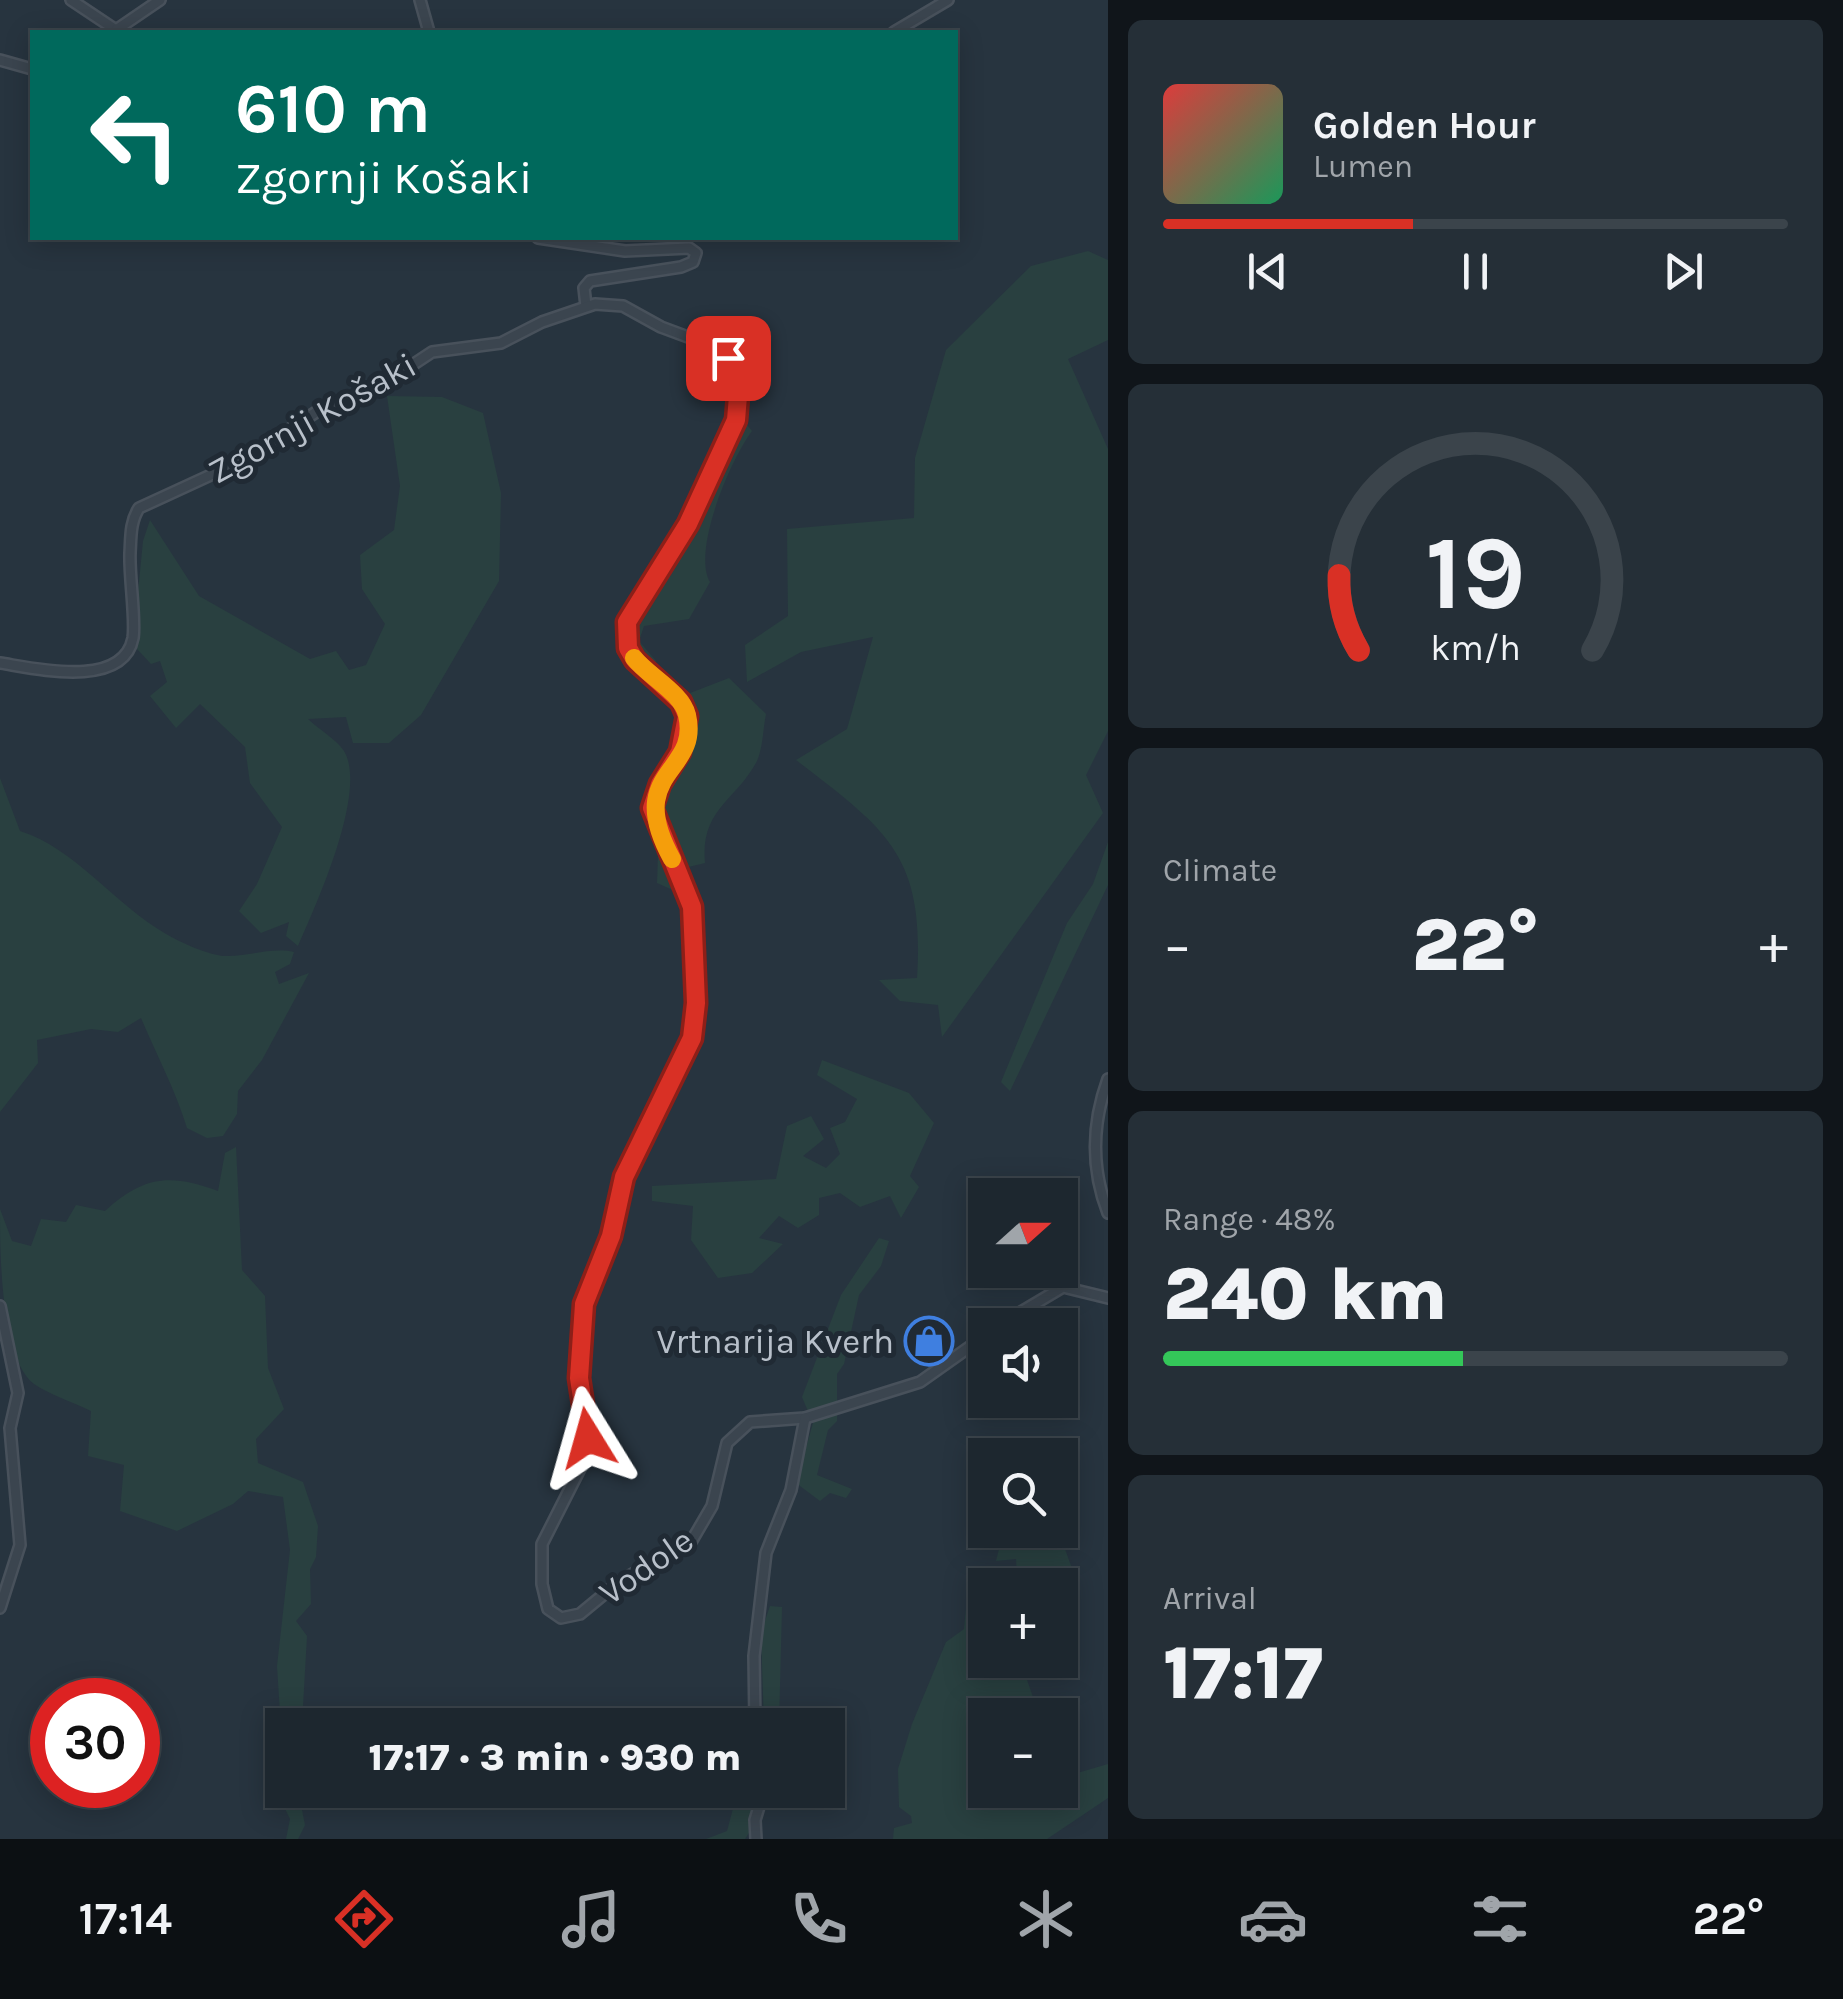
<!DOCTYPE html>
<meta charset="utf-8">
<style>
body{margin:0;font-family:Karla,sans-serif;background:#252f37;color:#f1f3f6;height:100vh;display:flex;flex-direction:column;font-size:38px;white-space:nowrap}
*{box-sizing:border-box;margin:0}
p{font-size:32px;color:#a0a5aa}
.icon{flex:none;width:55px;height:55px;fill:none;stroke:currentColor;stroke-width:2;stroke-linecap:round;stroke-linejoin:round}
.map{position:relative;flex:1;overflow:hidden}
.sheet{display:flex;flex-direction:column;gap:20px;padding:20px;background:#10151a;width:735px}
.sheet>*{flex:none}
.top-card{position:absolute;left:30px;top:30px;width:928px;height:210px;border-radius:0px;box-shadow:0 5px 25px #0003,0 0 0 2px #3b444b;background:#00695c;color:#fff;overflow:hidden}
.needle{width:65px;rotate:69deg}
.tools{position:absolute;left:968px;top:1178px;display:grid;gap:20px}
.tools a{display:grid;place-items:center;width:110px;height:110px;border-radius:0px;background:#1d272f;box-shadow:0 5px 25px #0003,0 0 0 2px #3b444b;font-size:50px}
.speed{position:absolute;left:30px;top:1678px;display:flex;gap:20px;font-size:50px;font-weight:700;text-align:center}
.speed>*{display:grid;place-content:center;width:130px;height:130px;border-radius:50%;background:#1d272f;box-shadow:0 5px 25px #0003,0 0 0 2px #3b444b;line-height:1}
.speed .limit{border:15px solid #d22;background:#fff;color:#111}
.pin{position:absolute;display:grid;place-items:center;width:85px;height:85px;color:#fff;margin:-42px;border-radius:20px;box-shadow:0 5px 15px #0006}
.me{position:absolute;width:110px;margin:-55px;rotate:352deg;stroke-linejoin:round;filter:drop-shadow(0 0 8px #0008)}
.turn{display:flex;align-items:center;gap:35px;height:210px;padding:0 40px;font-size:45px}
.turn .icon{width:130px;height:130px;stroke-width:2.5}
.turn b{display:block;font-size:70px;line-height:85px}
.big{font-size:75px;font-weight:800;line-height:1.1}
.sheet .card{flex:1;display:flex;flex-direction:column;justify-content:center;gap:15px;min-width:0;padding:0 35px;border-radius:15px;background:#252f37}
.sheet .dial{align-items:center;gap:0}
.dial svg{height:260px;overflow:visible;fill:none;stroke:#3b444b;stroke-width:7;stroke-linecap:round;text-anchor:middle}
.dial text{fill:#f1f3f6;stroke:none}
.song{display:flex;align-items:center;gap:30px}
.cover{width:120px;height:120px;border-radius:15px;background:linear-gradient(135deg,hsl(0 70% 55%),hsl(150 70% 35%))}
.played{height:10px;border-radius:5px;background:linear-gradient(90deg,#d93025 40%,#3b444b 40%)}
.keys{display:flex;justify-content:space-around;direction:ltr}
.heat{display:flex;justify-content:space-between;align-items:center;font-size:55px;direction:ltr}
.charge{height:15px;border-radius:8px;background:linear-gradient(90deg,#34c759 48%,#3b444b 0)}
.trip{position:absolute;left:265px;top:1708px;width:580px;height:100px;border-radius:0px;background:#1d272f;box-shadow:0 5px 25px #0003,0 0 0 2px #3b444b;font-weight:800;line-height:100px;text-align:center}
.dock{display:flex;height:160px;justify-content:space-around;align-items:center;background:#0c1013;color:#a0a5aa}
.dock .icon{width:70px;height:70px}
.dock .current{color:#d93025}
.dock b{font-size:45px;color:#f1f3f6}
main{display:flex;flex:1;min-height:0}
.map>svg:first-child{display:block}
.green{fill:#294040}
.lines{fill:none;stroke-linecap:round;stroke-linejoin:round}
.minor-casing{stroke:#48515b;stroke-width:14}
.minor{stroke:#3b454f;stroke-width:9}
.route-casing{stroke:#8d1f18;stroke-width:25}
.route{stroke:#d93025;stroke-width:18}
.slow{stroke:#f59e0b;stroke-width:18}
.labels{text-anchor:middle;stroke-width:10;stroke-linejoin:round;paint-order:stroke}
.street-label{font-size:35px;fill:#b8c0ca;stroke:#202a34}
.poi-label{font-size:35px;fill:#b8c0ca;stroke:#202a34;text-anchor:end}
</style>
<main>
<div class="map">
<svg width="1108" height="1839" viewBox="0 0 1108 1839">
<rect width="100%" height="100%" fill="#27343f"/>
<!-- green -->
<g class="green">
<path d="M1088,251L1108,260V340L1068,359L1108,449V731L1086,775L1103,813L942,1037L938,1005L900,1001L879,980L917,978C925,855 887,830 796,760L847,729L873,637L801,652L747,682L745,645L788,616L787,529L914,518L915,458L946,350L1031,266Z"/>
<path d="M387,396L442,397L483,413L501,493L499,581L421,715L389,743H353L346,717L308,719C318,729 336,739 344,751C368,791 316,905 298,946L286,936L289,922L261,933L239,911L257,884L282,827L250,783L245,747L200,704L176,728L150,696L167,682L160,661L151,664L137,649V602L143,541L150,520L199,596L310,659L336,651L349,670L366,665L385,624L362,589L360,555L394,530L400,486Z"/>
<path d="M743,420L752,431C729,462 692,552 710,582L689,619L644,626L639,641L656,661L652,669L636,653L631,621L684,541Z"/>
<path d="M729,678L766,714C763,728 763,748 757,761C736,801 700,809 705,863L676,870L675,891L657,883C659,854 656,816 665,789C677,749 702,742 685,695Z"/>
<path d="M0,778L20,831C76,849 114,904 166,934C180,942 208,955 224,956C249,957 270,947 294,952L290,964L275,972L279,984L309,973L262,1060L238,1091L237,1114L223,1136L207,1138L187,1128C175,1089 157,1056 141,1018L118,1032L91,1029L37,1040L38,1063L0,1112Z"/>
<polygon points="1108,842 1108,885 1010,1091 1001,1082 1067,923 1093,884"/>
<polygon points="822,1060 909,1093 934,1123 910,1176 919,1187 901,1218 890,1196 860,1207 840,1193 819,1198 819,1215 798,1228 779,1216 759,1238 783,1244 752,1273 718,1278 691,1240 693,1206 652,1201 652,1186 776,1179 787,1126 811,1116 824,1139 803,1156 826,1168 840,1154 830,1128 845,1122 857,1099 817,1075"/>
<path d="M236,1147L242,1270L265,1296L268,1368L284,1409L256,1439L258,1463L303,1482L318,1526L316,1557L310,1569L311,1604L296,1621L307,1636L302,1724L282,1725V1790H298L305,1825L298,1839H286L290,1819L263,1763L281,1729L277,1666L290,1550L283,1497L248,1491L233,1504L177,1531L120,1511L124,1465L88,1456L91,1411C73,1402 50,1395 34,1384C0,1358 0,1250 0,1209L12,1241L31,1246L41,1219L66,1222L76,1205L105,1211C143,1176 170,1173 218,1191L225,1153Z"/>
<polygon points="879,1238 889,1241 881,1266 859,1295 844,1364 837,1374 837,1421 828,1430 817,1475 852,1489 846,1498 830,1493 820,1501 796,1483 813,1423 802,1397 841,1295"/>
<polygon points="1014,1530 1058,1530 1073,1571 1058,1585 1007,1585 1017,1577 1016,1559 996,1561 1002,1537"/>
<polygon points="990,1572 1006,1585 985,1585 985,1660 1038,1660 1025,1674 1034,1700 1029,1715 985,1715 985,1790 1060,1790 1060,1778 1108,1764 1108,1798 1047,1839 893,1839 894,1828 912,1823 911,1816 899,1807 898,1769 912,1724 946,1642 964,1629 966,1608 979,1598 978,1587"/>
<polygon points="770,1606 782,1607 779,1725 764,1725 761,1633"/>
<polygon points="738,1790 777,1790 745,1839 706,1839 727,1831"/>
</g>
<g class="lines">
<!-- minor casing -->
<g class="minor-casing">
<g id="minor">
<polyline points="71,0 119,32"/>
<polyline points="420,0 429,32"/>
<polyline points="116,30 160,0"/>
<polyline points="894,32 948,0"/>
<polyline points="0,60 32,69"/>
<polyline points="538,238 625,251 689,248 696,253 693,262 681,267 590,281 584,288 586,306"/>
<path d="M0,663C33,668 123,690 133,638C136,620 129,576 130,553C131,537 130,522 139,508L239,462L324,407L367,395L432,352L501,343L542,322L595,304L623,306L661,327L720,349L739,384L741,402L736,420L687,525L627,622L628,648L635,660L681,702L687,715L680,752L660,784L652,808L692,907L694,1027L624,1177L611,1236L584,1304L579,1378L588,1453L542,1544V1584L548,1609L561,1618L580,1614L620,1581L691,1542L712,1506L727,1443L750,1422L805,1418L920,1382L985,1336"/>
<path d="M1108,1079C1092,1123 1091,1169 1108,1213"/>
<polyline points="0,1306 18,1393 10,1428 20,1545 0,1608"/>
<polyline points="999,1325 1063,1287 1108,1298"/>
<polyline points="755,1725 754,1656 766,1553 791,1490 805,1418"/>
<polyline points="756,1839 755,1820 764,1790"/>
</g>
</g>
<!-- minor -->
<use href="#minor" class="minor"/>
</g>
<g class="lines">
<!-- route casing -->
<g class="route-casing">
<polyline id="route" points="588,1438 579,1378 584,1304 611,1236 624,1177 692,1038 696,1003 692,907 652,808 660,784 680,752 687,716 681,702 635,660 628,648 627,622 688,524 736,420 739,384 728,358"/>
</g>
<!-- route -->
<use href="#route" class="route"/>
<!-- slow -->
<path class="slow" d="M634,658C648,676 682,693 687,715C701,774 623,770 672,859"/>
</g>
<!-- icons -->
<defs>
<g id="shop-ring" transform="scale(2.5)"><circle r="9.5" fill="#202a34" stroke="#3f7fe0" stroke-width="1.5"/><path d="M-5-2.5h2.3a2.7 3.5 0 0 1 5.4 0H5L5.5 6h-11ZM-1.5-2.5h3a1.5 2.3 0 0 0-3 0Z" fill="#3f7fe0"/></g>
</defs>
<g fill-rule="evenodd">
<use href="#shop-ring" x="929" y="1341"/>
</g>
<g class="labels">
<!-- street labels -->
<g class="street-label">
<text transform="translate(312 418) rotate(-29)" y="12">Zgornji Košaki</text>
<text transform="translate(646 1566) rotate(-35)" y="12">Vodole</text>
</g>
<!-- poi labels -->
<g class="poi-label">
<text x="894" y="1353">Vrtnarija Kverh</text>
</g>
</g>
</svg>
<div class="tools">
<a><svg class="needle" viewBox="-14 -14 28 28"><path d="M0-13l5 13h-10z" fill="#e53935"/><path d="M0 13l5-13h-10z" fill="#a0a5aa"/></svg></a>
<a><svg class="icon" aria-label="sound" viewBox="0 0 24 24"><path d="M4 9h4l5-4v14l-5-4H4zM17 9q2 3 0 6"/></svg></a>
<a><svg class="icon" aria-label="search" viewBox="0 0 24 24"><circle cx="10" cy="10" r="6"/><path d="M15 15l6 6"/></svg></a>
<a>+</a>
<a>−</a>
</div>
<div class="speed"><div class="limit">30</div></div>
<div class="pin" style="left:728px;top:358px;background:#d93025"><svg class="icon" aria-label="arrive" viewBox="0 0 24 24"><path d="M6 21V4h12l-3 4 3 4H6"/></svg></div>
<svg class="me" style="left:588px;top:1438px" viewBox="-20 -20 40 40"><path d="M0-17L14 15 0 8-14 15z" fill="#d93025" stroke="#fff" stroke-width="4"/></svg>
<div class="trip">17:17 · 3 min · 930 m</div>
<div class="top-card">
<div class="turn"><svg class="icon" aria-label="left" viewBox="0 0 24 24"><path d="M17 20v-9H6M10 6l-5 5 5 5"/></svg><div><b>610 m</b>Zgornji Košaki</div></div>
</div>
</div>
<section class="sheet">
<div class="card">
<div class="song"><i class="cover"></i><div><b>Golden Hour</b><p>Lumen</p></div></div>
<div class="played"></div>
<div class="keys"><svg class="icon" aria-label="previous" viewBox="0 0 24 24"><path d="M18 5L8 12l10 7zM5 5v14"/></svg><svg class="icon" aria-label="pause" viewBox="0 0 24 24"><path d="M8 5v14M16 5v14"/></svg><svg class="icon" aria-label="next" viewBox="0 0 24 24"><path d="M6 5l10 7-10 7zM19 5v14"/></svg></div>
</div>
<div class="card dial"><svg viewBox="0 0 100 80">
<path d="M14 69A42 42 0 1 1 86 69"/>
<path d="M14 69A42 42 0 0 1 8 46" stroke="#d93025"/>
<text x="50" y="56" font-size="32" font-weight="700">19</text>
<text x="50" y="72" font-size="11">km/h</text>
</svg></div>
<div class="card"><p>Climate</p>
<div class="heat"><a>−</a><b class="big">22°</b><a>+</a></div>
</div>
<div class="card"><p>Range · 48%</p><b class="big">240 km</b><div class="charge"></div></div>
<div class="card"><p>Arrival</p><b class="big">17:17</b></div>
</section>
</main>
<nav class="dock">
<b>17:14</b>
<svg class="icon current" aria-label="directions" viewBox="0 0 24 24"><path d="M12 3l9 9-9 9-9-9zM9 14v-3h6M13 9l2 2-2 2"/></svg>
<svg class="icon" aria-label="music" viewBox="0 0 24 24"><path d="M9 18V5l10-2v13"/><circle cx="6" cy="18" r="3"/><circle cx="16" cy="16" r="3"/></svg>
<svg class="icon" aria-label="phone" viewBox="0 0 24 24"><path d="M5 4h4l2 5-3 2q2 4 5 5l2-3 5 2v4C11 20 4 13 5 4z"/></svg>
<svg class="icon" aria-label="climate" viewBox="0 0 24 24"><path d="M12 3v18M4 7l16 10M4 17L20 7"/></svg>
<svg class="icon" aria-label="car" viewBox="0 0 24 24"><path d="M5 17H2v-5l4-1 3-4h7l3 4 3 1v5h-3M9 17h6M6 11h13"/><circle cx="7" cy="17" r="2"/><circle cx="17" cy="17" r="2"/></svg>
<svg class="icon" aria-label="filters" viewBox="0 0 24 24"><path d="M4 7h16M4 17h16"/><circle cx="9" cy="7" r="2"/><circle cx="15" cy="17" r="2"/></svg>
<b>22°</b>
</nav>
